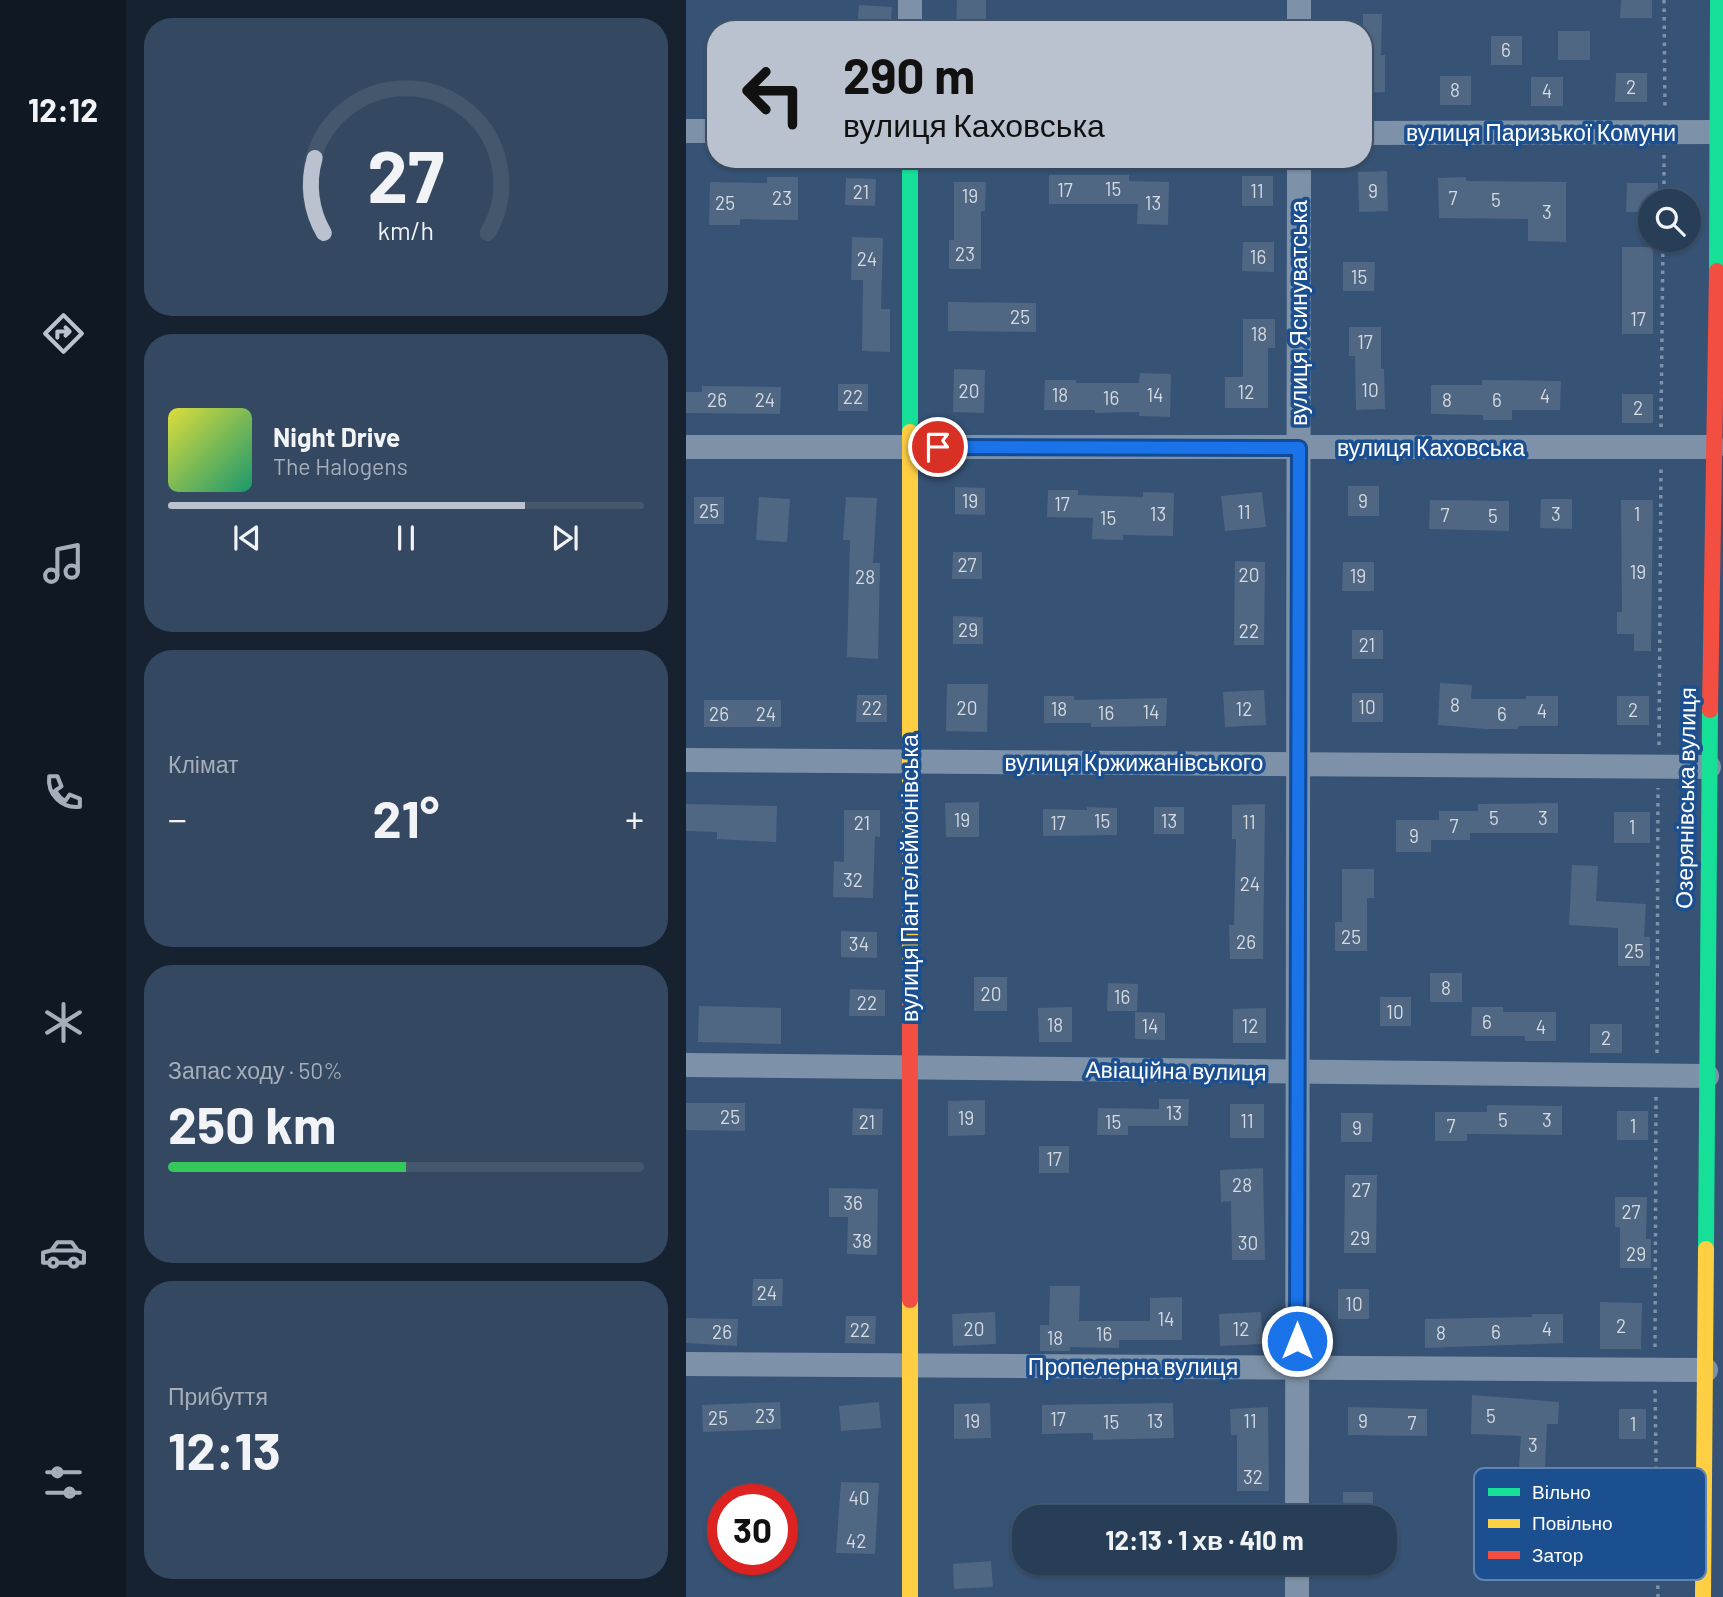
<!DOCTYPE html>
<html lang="uk">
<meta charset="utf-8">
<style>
body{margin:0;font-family:Barlow,sans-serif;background:#344961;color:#f1f3f6;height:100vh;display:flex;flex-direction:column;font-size:26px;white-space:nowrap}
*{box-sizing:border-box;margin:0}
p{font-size:23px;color:#a5aeba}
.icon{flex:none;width:38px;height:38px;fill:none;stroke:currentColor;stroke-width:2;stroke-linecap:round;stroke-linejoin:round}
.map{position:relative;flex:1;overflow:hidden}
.drawer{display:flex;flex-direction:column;gap:18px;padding:18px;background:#162230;width:560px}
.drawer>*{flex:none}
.banner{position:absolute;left:21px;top:21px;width:665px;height:147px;border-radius:28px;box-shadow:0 2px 5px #0004,0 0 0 2px #44576d;background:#b9c2ce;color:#111;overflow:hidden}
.controls{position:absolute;left:952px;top:189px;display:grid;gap:14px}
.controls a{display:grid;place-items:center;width:63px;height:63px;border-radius:50%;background:#283e57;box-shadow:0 2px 5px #0004,0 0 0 2px #44576d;font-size:35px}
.speed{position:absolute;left:21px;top:1484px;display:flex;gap:14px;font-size:35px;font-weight:700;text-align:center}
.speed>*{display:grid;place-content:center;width:91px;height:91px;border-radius:50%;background:#283e57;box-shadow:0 2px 5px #0004,0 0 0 2px #44576d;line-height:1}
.speed .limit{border:10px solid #d22;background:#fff;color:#111}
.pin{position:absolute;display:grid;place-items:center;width:60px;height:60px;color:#fff;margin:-30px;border:4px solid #fff;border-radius:50%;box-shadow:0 2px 7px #0007}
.me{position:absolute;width:77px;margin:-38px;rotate:0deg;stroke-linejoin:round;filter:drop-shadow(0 0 5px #0008)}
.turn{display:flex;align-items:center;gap:24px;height:147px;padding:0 21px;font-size:32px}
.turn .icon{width:91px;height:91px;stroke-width:2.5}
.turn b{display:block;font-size:49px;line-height:60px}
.big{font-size:52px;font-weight:700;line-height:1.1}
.drawer .card{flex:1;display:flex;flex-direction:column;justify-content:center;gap:10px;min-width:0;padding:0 24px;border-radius:28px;background:#344961}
.drawer .dial{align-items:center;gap:0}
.dial svg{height:182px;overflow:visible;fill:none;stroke:#44576d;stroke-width:7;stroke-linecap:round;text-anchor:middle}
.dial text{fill:#f1f3f6;stroke:none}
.song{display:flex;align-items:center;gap:21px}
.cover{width:84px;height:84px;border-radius:10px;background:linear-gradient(135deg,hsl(60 70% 55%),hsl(160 70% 35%))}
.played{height:7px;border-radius:4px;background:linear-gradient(90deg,#b9c2ce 75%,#44576d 75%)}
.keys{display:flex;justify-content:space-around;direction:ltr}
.heat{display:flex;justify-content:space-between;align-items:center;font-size:38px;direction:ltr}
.charge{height:10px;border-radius:5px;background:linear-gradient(90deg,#34c759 50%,#44576d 0)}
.trip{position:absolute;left:326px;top:1505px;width:385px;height:70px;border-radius:28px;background:#283e57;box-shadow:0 2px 5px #0004,0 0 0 2px #44576d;font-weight:700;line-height:70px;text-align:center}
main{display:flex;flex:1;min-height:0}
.tab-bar{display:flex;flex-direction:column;width:126px;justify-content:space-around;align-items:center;background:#101923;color:#a5aeba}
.tab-bar .icon{width:49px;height:49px}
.tab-bar .current{color:#b9c2ce}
.tab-bar b{font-size:32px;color:#f1f3f6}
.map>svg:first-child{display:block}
.building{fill:#506783}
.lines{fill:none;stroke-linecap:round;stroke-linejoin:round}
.path{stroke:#7d92a8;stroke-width:3.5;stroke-dasharray:3.5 5;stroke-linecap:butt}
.street{stroke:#7d92a8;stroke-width:24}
.fast{stroke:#16e098;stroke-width:16}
.slow{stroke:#ffcf43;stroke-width:16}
.jam{stroke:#f24e42;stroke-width:16}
.route-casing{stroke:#114b97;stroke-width:18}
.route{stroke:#1a73e8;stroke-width:12}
.labels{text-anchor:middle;stroke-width:7;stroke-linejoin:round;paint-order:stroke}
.number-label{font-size:19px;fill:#d3d9e0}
.street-label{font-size:23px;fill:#fff;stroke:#1b4f8f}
.key{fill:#1b4f8f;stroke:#5f84b1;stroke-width:2}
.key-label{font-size:19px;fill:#fff}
</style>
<main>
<nav class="tab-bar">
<b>12:12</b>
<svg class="icon current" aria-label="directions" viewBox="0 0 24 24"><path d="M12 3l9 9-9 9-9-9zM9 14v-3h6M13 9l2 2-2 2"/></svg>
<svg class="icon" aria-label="music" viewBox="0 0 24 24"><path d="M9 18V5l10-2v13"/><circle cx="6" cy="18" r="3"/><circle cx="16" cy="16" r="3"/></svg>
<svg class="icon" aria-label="phone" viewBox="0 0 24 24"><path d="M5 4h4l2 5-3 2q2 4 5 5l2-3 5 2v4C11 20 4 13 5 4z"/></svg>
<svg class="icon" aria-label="climate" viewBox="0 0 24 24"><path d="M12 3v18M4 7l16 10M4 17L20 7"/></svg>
<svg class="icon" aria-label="car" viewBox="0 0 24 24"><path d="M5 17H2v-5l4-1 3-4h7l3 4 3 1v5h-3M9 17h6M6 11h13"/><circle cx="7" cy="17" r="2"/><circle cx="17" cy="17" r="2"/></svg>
<svg class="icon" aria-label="filters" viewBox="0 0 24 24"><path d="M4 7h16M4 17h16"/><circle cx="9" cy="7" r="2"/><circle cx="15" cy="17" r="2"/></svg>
</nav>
<section class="drawer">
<div class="card dial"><svg viewBox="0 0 100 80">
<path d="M14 69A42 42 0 1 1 86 69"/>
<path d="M14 69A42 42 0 0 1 10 36" stroke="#b9c2ce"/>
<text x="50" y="56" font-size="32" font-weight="700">27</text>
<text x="50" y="72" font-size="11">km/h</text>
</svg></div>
<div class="card">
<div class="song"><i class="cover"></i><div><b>Night Drive</b><p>The Halogens</p></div></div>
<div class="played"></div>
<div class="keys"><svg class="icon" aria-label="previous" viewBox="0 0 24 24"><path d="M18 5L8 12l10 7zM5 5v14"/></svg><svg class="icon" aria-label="pause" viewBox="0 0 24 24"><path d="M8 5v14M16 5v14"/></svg><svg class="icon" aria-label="next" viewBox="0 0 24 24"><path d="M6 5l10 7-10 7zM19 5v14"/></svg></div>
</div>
<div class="card"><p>Клімат</p>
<div class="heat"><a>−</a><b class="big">21°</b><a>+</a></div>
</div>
<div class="card"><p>Запас ходу · 50%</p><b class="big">250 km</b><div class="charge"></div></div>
<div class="card"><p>Прибуття</p><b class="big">12:13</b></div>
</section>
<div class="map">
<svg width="1037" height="1597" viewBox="0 0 1037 1597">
<rect width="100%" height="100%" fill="#365274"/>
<!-- building -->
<g class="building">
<polygon points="271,0 300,0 300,30 270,30"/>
<polygon points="935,0 966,0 966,18 934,18"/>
<polygon points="173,5 206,7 204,30 171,30"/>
<polygon points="677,14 696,14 695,55 699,55 699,92 677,93"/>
<rect x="872" y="31" width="32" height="29"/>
<rect x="805" y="36" width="31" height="29"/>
<polygon points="930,73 961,73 961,102 929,102"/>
<rect x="754" y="76" width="31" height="29"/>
<rect x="845" y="77" width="32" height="29"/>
<polygon points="701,171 702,211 673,212 672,172"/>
<polygon points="363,175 443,175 443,181 483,182 482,225 451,224 452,204 363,204"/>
<rect x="556" y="176" width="31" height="30"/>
<polygon points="81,177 112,177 112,220 54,219 54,225 23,225 24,182 81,183"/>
<polygon points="780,177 780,181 880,182 880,242 842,241 842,219 753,218 752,178"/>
<polygon points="160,178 190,179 189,206 159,205"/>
<polygon points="268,182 300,182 299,211 295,211 295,269 263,269 263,240 268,240"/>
<polygon points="941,183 972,183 972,201 964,201 964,212 940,212"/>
<polygon points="166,237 197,238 195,309 204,309 204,352 176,351 177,280 165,280"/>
<polygon points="557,242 588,242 588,272 556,271"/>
<rect x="936" y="247" width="31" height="87"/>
<polygon points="657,262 689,262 688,291 657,291"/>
<polygon points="262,302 350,303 350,332 262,331"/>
<polygon points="557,319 589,319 589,348 582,348 582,408 539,408 539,377 557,377"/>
<polygon points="663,327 695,327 695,369 698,369 699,409 670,410 669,356 663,356"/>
<polygon points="268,369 299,370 298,413 267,412"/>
<polygon points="454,373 485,374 484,417 453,416 453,412 409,413 409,410 358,410 359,380 390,380 390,383 453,383"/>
<polygon points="796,380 875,381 874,410 826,410 826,420 797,420 797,415 745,414 745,385 796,385"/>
<rect x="152" y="384" width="30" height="27"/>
<polygon points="16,386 95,387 94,414 0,413 0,392 16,392"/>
<rect x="936" y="394" width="31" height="29"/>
<rect x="662" y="486" width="31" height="30"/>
<polygon points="269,487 299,488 299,515 269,514"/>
<polygon points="362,490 392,490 392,495 457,497 457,492 488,493 487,536 437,535 437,540 406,539 407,518 361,517"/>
<polygon points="576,492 580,527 539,531 535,496"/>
<rect x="8" y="497" width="30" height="27"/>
<polygon points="73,497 104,499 101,542 70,540"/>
<polygon points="160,497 191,498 187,563 194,563 192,659 161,657 164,540 157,540"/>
<polygon points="855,499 886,499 886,529 854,528"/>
<polygon points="744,500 823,501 823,531 743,529"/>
<polygon points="935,500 967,500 965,651 948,651 948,634 931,634 931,612 936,612"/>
<polygon points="267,552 296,552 296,579 266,579"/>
<polygon points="549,561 579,562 578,645 548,645"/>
<polygon points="657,562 688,562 688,591 656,591"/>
<polygon points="267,616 297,617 297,644 267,644"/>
<rect x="666" y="630" width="31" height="29"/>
<polygon points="754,683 786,685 785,699 840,699 840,696 872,696 872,726 832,726 832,729 800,729 752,725"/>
<polygon points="261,684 302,684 301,732 260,731"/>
<polygon points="578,690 580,725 539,727 537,692"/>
<rect x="666" y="693" width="31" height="29"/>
<polygon points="171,695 201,695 201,722 170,722"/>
<polygon points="358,696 388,696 388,700 481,698 480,726 405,727 405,723 358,723"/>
<rect x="931" y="696" width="32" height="29"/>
<rect x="18" y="700" width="77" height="27"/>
<polygon points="293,802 293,837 260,837 259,803"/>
<polygon points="872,803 872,833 784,833 784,840 745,840 745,852 710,852 710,820 753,820 753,811 792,811 792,804"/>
<polygon points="0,804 91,806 90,842 31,839 31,832 0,831"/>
<polygon points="579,804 577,959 544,959 543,925 548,925 550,839 546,839 546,805"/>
<polygon points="401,807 431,808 431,835 357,836 357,809 401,810"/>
<rect x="468" y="807" width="30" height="27"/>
<polygon points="158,810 194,810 194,837 189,836 187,898 147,897 148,861 158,862"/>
<rect x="928" y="812" width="36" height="31"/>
<polygon points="886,865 912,866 910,901 960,904 958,937 964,937 964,966 932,966 932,928 883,925"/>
<polygon points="656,869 688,869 688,898 681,898 681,951 649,951 649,922 656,922"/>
<polygon points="155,931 191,932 191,958 155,957"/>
<rect x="744" y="973" width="32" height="29"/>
<rect x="288" y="977" width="33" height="34"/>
<polygon points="422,983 452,984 451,1011 421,1011"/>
<polygon points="164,989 199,990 199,1016 163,1016"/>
<rect x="694" y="997" width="31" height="29"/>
<polygon points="13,1006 95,1008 95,1044 12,1042"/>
<polygon points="386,1007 386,1042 353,1042 352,1008"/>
<polygon points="786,1007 817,1007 817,1012 870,1012 870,1041 839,1041 839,1036 785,1036"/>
<polygon points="580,1008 580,1043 547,1043 547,1009"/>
<polygon points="449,1012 479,1013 479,1040 449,1039"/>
<rect x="904" y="1024" width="32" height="29"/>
<polygon points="473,1099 503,1099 502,1126 442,1126 442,1135 411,1135 412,1108 473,1109"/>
<polygon points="299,1100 299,1135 262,1136 262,1101"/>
<polygon points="0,1103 59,1103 59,1131 0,1130"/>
<rect x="544" y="1104" width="34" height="34"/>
<polygon points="801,1105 876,1106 876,1135 781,1134 781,1141 749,1141 749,1112 801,1112"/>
<polygon points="167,1108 197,1109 196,1135 166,1135"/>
<rect x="931" y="1111" width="31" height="29"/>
<polygon points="655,1113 687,1113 686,1142 655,1142"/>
<rect x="353" y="1146" width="30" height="27"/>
<polygon points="577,1168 579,1260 546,1260 545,1201 535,1202 534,1170"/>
<polygon points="659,1175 691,1175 690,1253 658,1253"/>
<polygon points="143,1188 192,1189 191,1255 161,1254 162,1217 143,1217"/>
<polygon points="929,1197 961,1197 960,1239 965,1239 965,1268 934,1268 934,1227 929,1227"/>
<polygon points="67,1279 97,1279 96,1306 66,1306"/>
<polygon points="364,1286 394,1286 393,1321 464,1321 464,1298 496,1297 496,1340 433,1340 433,1348 384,1347 384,1351 354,1351 354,1325 363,1325"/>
<rect x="652" y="1289" width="31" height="30"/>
<polygon points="914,1302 956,1303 955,1349 914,1349"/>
<polygon points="309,1312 310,1344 267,1346 266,1314"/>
<polygon points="575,1312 577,1344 534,1346 533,1314"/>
<polygon points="846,1314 877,1314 877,1343 739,1348 739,1319 846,1317"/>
<polygon points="160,1316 190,1316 189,1344 159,1343"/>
<polygon points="0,1318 52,1319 51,1346 0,1343"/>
<polygon points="786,1395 873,1402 872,1424 861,1424 859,1468 833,1467 835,1436 785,1434"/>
<polygon points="94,1402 95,1429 17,1432 16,1405"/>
<polygon points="193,1402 195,1428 155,1431 153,1406"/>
<polygon points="304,1403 305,1438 268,1439 268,1404"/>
<polygon points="487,1403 488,1438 407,1440 407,1433 356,1434 356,1405"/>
<polygon points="582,1407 583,1491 551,1491 551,1435 545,1435 544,1409"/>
<polygon points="662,1407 741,1409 741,1436 662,1435"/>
<rect x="933" y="1409" width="27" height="30"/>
<polygon points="155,1482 193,1483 189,1554 150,1553"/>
<rect x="657" y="1492" width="30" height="25"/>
<polygon points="305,1561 307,1587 268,1589 267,1564"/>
</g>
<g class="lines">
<!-- path -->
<g class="path">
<polyline points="978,0 979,110"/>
<polyline points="978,201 978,153"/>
<polyline points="975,427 977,240"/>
<polyline points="973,745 975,469"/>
<polyline points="971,1053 972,788"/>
<polyline points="969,1347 970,1096"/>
<polyline points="969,1390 972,1597"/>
</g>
<!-- street -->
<g class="street">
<polyline points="224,0 224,30"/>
<polyline points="613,30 613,0"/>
<polyline points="0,131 30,131"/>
<polyline points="677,133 1033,132"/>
<polyline points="0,447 1028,447"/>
<polyline points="0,760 1023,767"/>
<polyline points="0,1065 1021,1076"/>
<polyline points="0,1364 1020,1370"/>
<polyline points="611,1517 613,159"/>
<polyline points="611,1597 611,1563"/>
</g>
<!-- fast -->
<g class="fast">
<polyline points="224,159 224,432"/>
<polyline points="1031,271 1032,0"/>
<polyline points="1020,1249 1024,710"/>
</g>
<!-- slow -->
<g class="slow">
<polyline points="224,432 224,986"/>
<polyline points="224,1300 224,1597"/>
<polyline points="1017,1597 1020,1249"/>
</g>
<!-- jam -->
<g class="jam">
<polyline points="1024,710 1031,271"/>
<polyline points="224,986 224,1300"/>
</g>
</g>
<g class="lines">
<!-- route casing -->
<g class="route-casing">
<polyline id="route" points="252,447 613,448 611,1341"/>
</g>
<!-- route -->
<use href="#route" class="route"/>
</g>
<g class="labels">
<!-- number labels -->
<g class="number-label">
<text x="820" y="57">6</text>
<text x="945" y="94">2</text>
<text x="769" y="97">8</text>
<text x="861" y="98">4</text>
<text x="427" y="196">15</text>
<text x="379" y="197">17</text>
<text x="571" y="198">11</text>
<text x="687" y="198">9</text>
<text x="175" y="199">21</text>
<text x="284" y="203">19</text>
<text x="96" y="205">23</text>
<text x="767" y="205">7</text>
<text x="810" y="207">5</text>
<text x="39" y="210">25</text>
<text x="467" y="210">13</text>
<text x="861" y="219">3</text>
<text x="279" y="261">23</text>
<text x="572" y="264">16</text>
<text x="181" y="266">24</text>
<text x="673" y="284">15</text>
<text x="334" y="324">25</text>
<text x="952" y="326">17</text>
<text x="573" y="341">18</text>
<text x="679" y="349">17</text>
<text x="684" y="397">10</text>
<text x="283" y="398">20</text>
<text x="560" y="399">12</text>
<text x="374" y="402">18</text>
<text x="469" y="402">14</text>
<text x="859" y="403">4</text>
<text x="167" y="404">22</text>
<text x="425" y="405">16</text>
<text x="31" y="407">26</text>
<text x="79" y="407">24</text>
<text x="761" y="407">8</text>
<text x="811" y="407">6</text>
<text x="952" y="415">2</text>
<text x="284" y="508">19</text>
<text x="677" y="508">9</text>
<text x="376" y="511">17</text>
<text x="23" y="518">25</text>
<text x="558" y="519">11</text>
<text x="472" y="521">13</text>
<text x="870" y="521">3</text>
<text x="951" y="521">1</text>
<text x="759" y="522">7</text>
<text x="807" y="523">5</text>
<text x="422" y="525">15</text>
<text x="281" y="572">27</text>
<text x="952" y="579">19</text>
<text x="563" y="582">20</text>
<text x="672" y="583">19</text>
<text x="179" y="584">28</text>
<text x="282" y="637">29</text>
<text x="563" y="638">22</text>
<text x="681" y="652">21</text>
<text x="769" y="712">8</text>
<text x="681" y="714">10</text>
<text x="186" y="715">22</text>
<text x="281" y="715">20</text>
<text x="373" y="716">18</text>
<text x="558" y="716">12</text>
<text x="947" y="717">2</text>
<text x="856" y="718">4</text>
<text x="465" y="719">14</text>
<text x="420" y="720">16</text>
<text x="33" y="721">26</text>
<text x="80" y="721">24</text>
<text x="816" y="721">6</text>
<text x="808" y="825">5</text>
<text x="857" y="825">3</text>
<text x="276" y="827">19</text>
<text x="416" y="828">15</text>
<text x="483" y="828">13</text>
<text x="563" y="829">11</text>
<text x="176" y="830">21</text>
<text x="372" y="830">17</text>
<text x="768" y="833">7</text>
<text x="946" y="834">1</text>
<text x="728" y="843">9</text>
<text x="167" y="887">32</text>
<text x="564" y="891">24</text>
<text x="665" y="944">25</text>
<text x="560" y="949">26</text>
<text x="173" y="951">34</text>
<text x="948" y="958">25</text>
<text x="760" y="995">8</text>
<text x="305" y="1001">20</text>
<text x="436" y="1004">16</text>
<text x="181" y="1010">22</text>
<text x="709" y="1019">10</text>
<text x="801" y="1029">6</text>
<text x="369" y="1032">18</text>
<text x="464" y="1033">14</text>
<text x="564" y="1033">12</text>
<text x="855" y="1034">4</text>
<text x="920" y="1045">2</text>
<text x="488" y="1120">13</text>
<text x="44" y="1124">25</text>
<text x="280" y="1125">19</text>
<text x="817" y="1127">5</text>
<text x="861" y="1127">3</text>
<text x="561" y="1128">11</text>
<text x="181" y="1129">21</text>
<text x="427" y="1129">15</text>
<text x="765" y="1133">7</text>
<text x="947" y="1133">1</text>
<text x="671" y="1135">9</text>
<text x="368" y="1166">17</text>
<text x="556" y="1192">28</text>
<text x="675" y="1197">27</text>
<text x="167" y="1210">36</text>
<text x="945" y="1219">27</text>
<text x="674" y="1245">29</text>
<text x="176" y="1248">38</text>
<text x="562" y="1250">30</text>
<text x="950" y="1261">29</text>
<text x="81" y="1300">24</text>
<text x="668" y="1311">10</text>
<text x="480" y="1326">14</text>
<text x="935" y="1333">2</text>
<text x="288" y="1336">20</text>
<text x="555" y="1336">12</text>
<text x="861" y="1336">4</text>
<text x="174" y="1337">22</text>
<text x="36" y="1339">26</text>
<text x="810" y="1339">6</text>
<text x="755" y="1340">8</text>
<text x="418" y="1341">16</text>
<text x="369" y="1345">18</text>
<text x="79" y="1423">23</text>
<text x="805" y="1423">5</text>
<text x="32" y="1425">25</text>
<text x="372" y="1426">17</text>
<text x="286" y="1428">19</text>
<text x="469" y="1428">13</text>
<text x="564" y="1428">11</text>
<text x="677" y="1428">9</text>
<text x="425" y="1429">15</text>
<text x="726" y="1430">7</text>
<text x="947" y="1431">1</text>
<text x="847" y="1452">3</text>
<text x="567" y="1484">32</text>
<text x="173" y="1505">40</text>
<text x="170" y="1548">42</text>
</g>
<!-- street labels -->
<g class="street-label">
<text x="855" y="141">вулиця Паризької Комуни</text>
<text transform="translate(613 313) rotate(-90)" y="8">вулиця Ясинуватська</text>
<text x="745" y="456">вулиця Каховська</text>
<text x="448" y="771">вулиця Кржижанівського</text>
<text transform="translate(1000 798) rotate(-89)" y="8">Озерянівська вулиця</text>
<text transform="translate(224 878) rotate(-90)" y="8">вулиця Пантелеймонівська</text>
<text transform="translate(490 1071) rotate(1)" y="8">Авіаційна вулиця</text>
<text x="447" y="1375">Пропелерна вулиця</text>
</g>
</g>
<!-- legend -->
<rect x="788" y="1468" width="232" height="112" rx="10" class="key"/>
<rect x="802" y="1488" width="32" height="8" fill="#16e098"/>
<rect x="802" y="1519" width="32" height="9" fill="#ffcf43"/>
<rect x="802" y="1551" width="32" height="8" fill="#f24e42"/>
<g class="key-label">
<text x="846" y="1499">Вільно</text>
<text x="846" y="1530">Повільно</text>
<text x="846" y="1562">Затор</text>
</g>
</svg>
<div class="controls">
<a><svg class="icon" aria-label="search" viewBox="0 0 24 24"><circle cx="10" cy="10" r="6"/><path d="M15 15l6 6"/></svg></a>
</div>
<div class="speed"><div class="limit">30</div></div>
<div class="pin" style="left:252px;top:447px;background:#d93025"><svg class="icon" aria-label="arrive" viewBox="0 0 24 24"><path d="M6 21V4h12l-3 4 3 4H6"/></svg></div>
<svg class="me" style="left:611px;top:1341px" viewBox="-20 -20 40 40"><circle r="17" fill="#1a73e8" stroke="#fff" stroke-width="3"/><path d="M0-11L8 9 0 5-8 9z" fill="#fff"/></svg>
<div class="trip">12:13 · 1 хв · 410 m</div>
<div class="banner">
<div class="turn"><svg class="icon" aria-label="left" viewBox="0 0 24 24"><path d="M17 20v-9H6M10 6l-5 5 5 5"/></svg><div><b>290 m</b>вулиця Каховська</div></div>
</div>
</div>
</main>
